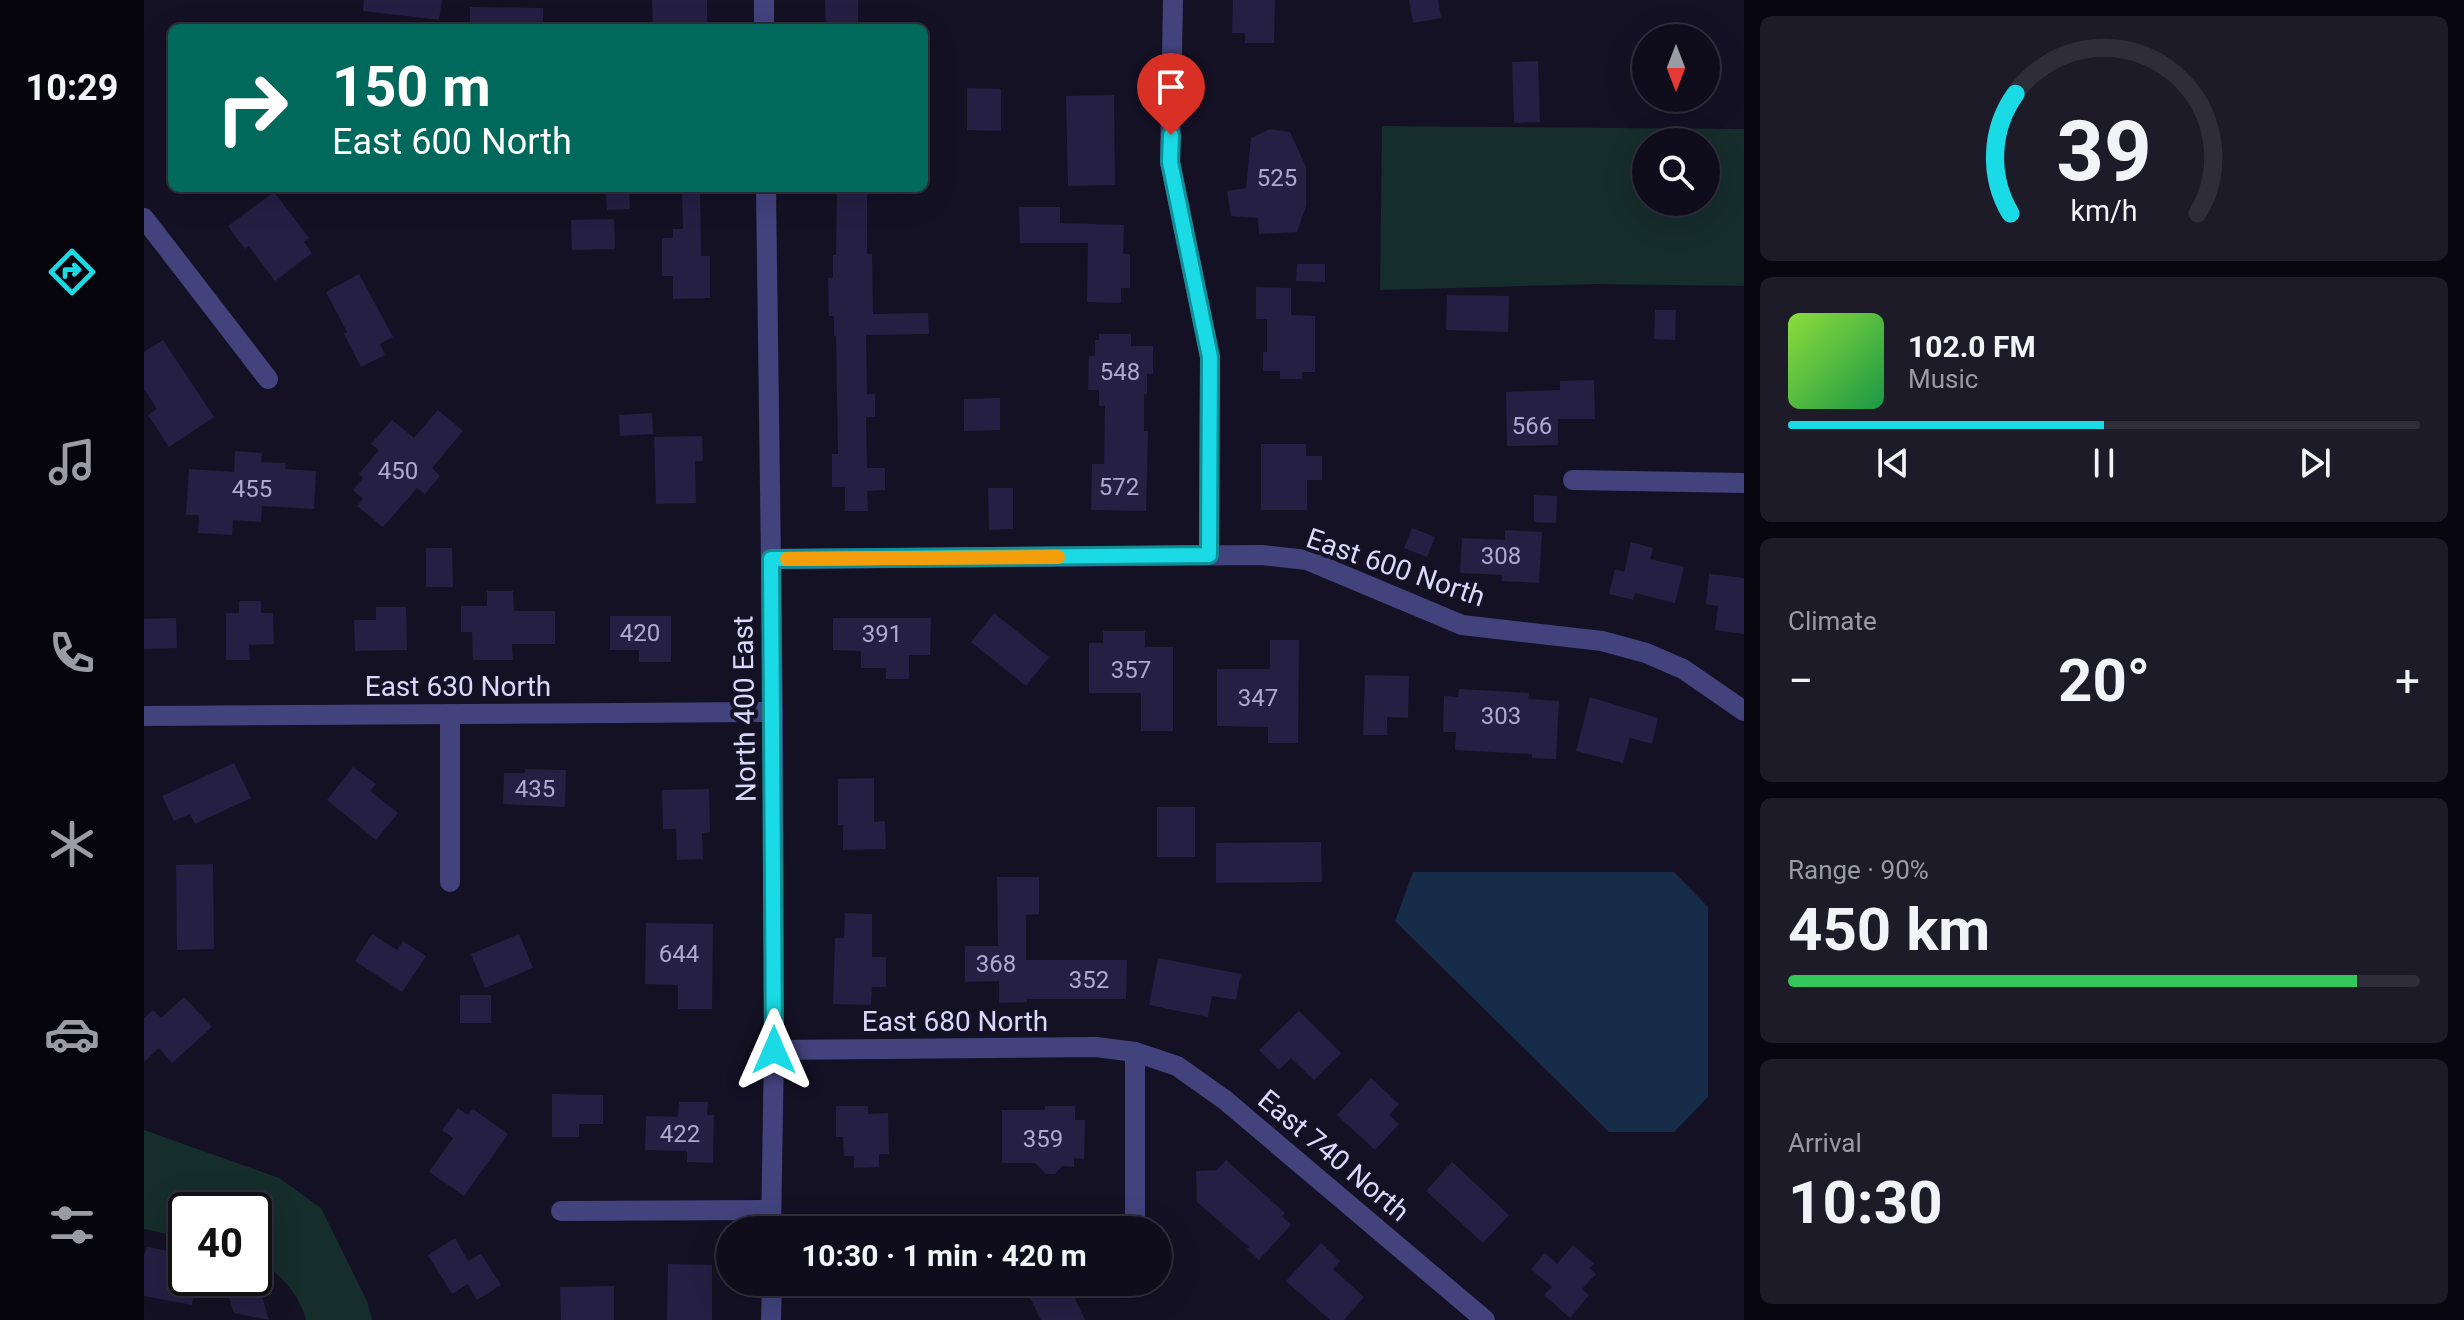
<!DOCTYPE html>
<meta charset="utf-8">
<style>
body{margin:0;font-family:Roboto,sans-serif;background:#1d1b28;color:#f1f3f6;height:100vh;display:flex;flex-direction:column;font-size:30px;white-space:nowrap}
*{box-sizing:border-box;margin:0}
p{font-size:26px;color:#9b9ca3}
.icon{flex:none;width:44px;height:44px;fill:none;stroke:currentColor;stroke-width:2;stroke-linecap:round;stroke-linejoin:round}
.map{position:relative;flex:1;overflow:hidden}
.drawer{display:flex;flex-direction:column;gap:16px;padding:16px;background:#08070f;width:720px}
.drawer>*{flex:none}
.top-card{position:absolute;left:24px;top:24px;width:760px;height:168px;border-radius:12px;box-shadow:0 8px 32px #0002,0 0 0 2px #2f2d3a;background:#00695c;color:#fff;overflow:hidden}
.needle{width:52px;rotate:180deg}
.controls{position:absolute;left:1488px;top:24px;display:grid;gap:16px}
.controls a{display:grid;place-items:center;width:88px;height:88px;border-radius:50%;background:#0f0d1b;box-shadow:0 8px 32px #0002,0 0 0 2px #2f2d3a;font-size:40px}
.speed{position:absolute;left:24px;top:1192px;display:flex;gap:16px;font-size:40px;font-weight:700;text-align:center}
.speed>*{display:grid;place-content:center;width:104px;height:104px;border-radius:50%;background:#0f0d1b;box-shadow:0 8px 32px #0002,0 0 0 2px #2f2d3a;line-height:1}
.speed .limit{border:4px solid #111;border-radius:12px;background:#fff;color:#111}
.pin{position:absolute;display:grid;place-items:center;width:68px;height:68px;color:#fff;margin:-82px -34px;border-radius:50% 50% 50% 0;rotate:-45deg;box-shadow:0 0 8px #0007}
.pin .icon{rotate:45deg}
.me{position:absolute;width:88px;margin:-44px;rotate:0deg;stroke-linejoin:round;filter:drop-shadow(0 0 6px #0008)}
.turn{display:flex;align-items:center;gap:28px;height:168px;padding:0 32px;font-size:36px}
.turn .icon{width:104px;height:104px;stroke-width:2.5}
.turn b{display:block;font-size:56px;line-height:68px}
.big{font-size:60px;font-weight:700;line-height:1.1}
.drawer .widget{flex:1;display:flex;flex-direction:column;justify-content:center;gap:12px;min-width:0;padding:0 28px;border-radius:12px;background:#1d1b28}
.drawer .dial{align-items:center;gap:0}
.dial svg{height:208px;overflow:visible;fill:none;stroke:#2f2d3a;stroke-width:7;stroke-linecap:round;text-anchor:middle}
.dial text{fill:#f1f3f6;stroke:none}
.song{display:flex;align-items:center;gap:24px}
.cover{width:96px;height:96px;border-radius:12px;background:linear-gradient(135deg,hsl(90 70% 55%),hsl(140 70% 35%))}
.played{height:8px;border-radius:4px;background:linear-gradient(90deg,#1adbe5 50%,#2f2d3a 50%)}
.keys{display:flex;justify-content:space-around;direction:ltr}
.heat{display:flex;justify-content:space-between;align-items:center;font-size:44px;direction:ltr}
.charge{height:12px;border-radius:6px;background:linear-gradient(90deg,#34c759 90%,#2f2d3a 0)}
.trip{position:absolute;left:572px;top:1216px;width:456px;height:80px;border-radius:40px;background:#0f0d1b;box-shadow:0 8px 32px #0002,0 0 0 2px #2f2d3a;font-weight:700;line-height:80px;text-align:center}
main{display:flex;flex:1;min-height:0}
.tab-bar{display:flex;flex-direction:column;width:144px;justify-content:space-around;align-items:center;background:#06050b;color:#9b9ca3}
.tab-bar .icon{width:56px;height:56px}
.tab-bar .selected{color:#1adbe5}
.tab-bar b{font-size:36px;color:#f1f3f6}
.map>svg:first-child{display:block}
.green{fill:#152d2b;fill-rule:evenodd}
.water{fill:#162c49}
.building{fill:#251f43}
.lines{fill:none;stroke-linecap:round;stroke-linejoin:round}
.minor{stroke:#42427d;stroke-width:20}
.tertiary{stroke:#42427d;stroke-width:20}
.route-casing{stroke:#118e95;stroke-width:20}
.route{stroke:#1adbe5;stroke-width:14}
.slow{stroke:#f59e0b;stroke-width:14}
.labels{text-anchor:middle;stroke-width:8;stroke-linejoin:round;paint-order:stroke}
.number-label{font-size:24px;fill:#aeaacd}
.street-label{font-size:28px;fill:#dbd8fb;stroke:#141124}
</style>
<main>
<nav class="tab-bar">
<b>10:29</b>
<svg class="icon selected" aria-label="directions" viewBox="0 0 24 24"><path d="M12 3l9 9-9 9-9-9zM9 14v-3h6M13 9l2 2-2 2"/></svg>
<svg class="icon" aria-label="music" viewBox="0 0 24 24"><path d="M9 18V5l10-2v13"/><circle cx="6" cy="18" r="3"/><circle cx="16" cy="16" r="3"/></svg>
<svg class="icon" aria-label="phone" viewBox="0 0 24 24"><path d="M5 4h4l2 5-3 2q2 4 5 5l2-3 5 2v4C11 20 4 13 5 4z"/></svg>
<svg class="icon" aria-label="climate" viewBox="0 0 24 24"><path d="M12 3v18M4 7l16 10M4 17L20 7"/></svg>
<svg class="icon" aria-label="car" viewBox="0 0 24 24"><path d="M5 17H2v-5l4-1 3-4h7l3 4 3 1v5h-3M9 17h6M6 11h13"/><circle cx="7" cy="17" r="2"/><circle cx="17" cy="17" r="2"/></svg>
<svg class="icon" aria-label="filters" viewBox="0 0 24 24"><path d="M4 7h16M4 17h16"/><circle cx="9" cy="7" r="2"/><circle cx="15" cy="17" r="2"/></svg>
</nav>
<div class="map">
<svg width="1600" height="1320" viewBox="0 0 1600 1320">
<rect width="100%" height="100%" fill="#141124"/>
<!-- green -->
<g class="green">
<path d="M1238,126L1600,129V286L1453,284L1236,290ZM1502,142H1562V202H1502Z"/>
<path d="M0,1130L135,1178L177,1208L223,1301L228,1320H162C155,1292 133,1272 110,1256V1210H42V1238L0,1229Z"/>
</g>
<!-- water -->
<polygon class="water" points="1269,872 1530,872 1564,907 1564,1097 1530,1132 1465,1132 1251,921"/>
<!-- building -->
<g class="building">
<polygon points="220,0 298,0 295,20 219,11"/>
<polygon points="508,0 563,0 563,28 509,28"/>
<polygon points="681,0 714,0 714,26 682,27"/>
<polygon points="1089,0 1131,0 1130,43 1101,43 1101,33 1088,33"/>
<polygon points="1265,0 1294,0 1297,18 1269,23"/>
<polygon points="326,7 399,8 399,28 326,28"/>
<polygon points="1394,61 1396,122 1370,123 1368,62"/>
<polygon points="823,88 857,89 857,131 823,130"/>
<polygon points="970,95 971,185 924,186 922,96"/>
<polygon points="1126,129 1146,132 1162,167 1162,206 1153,232 1115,234 1114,218 1087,216 1083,191 1102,188 1107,138"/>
<polygon points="538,188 556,188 557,256 566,256 566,298 529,299 529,276 518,276 518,238 529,238 529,229 539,229"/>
<polygon points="693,188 723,188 723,254 728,254 729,314 784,313 785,334 722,335 723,394 731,394 731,417 722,417 723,468 741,468 741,490 723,491 724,511 701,511 701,487 688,487 688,454 694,454 692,336 690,336 690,316 685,316 684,278 689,278 689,255 692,255"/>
<polygon points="130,192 165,238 160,242 168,253 131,281 105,246 101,249 84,226"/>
<polygon points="485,193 486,209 463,210 462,194"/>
<polygon points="875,207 916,207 916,223 980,225 979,254 986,254 986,288 977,288 977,303 943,302 944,243 876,243"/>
<polygon points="470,219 471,249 428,250 427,220"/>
<polygon points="1153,264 1181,264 1181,282 1152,281"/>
<polygon points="215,274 249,337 236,344 241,355 217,367 200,334 203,332 182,292"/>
<polygon points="1112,287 1147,288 1147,315 1171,316 1171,372 1158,372 1158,379 1136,379 1136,371 1119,371 1119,352 1123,352 1123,319 1112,319"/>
<polygon points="1303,295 1365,296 1364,332 1302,330"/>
<polygon points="1511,310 1532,310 1531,340 1510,339"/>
<polygon points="955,334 987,334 987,346 1009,346 1009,374 1003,374 1003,394 1000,394 1000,431 1004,431 1002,511 947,510 948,464 960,464 961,406 955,406 955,390 944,390 945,356 951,356 951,340 955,340"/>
<polygon points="19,340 70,417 25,447 4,415 13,409 0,389 0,352"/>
<polygon points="1450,380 1451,419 1414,419 1414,445 1363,446 1362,392 1416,390 1416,381"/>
<polygon points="856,398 856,430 820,431 820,399"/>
<polygon points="294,410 319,431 288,468 296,476 281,494 273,488 239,527 213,506 219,499 209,490 219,478 215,474 235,450 227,444 248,420 270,438"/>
<polygon points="508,413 509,434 476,436 475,415"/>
<polygon points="558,436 559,461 551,461 552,503 512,504 510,437"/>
<polygon points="1117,444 1162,444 1162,456 1178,456 1178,480 1163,480 1163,510 1117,510"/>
<polygon points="91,451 118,453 117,462 142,463 141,469 172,471 170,509 118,506 117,522 89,520 88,535 54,533 55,515 42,515 45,469 90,472"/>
<polygon points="844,488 869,488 869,529 845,530"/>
<polygon points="1390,495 1413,496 1412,523 1390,522"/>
<polygon points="1268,528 1291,537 1283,557 1260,548"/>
<polygon points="1361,530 1398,532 1395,583 1358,581 1358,575 1316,573 1318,538 1361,540"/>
<polygon points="1487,542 1509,548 1506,559 1540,567 1531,603 1491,593 1489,600 1465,594 1471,569 1480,572"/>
<polygon points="282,548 308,548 309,587 282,587"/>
<polygon points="1565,574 1600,578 1600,634 1571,630 1574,606 1562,604"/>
<polygon points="343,591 369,591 370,611 411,611 411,644 368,644 369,660 329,660 328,632 317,632 317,606 343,606"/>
<polygon points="95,601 117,601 117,613 129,613 130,644 105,645 106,660 82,660 82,613 95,613"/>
<polygon points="232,607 262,607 263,650 211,651 210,620 232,620"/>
<polygon points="850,613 905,657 882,686 827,642"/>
<polygon points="466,616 527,616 527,662 495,662 495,650 466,650"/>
<polygon points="32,618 33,648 0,649 0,619"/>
<polygon points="689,618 787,618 786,655 765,655 765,679 742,679 742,668 717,668 717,651 689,650"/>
<polygon points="959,631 1001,631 1001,647 1029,647 1029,731 997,731 997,693 945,693 945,643 959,643"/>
<polygon points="1126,640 1155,640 1154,743 1124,743 1124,727 1073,726 1073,669 1126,669"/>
<polygon points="1221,675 1265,676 1264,718 1243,717 1243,735 1219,735"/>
<polygon points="1315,689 1385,693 1384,699 1415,701 1412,759 1388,758 1388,754 1311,750 1312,732 1299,732 1300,696 1314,697"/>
<polygon points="1446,697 1514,718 1508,744 1486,738 1479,763 1432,751"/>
<polygon points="90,763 107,798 51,824 46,814 30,821 18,796"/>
<polygon points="209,767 232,784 226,791 254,813 232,840 183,800"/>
<polygon points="381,769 422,770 421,807 359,804 360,773 381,773"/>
<polygon points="730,778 730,822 741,821 742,849 699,850 699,825 694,825 694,779"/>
<polygon points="565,789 566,832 558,833 559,859 533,860 532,829 519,829 518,790"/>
<rect x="1013" y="807" width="38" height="50"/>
<polygon points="1177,842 1178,882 1072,883 1072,843"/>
<polygon points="69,864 70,949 33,950 32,865"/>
<polygon points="853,877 895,877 895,914 882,915 882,960 983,960 982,999 883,999 883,1002 855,1003 855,981 821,982 821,946 854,946"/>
<polygon points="701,913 728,914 728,957 742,957 742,987 728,987 727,1005 689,1004 691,938 700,938"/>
<polygon points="502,923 569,924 568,1009 534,1009 534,985 501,984"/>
<polygon points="228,934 253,950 259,941 282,956 258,992 211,961"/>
<polygon points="375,934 389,968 341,988 327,954"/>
<polygon points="1014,958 1097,974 1092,1000 1068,996 1064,1017 1005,1005"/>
<rect x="316" y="995" width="31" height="28"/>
<polygon points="40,997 68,1027 28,1063 15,1048 0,1062 0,1018 9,1010 17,1018"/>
<polygon points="1155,1011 1197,1053 1170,1080 1147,1058 1135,1070 1115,1050"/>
<polygon points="1227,1078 1255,1104 1245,1115 1255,1124 1231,1150 1193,1115"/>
<polygon points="408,1094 459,1095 459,1124 435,1124 435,1137 408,1137"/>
<polygon points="535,1102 564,1102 563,1115 570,1115 569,1163 543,1162 543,1151 501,1150 502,1116 534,1117"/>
<polygon points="692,1106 724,1106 724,1114 744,1113 745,1154 735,1154 735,1167 710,1168 710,1156 700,1156 699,1137 692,1137"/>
<polygon points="901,1106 931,1106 931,1120 941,1120 940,1159 930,1158 930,1167 918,1166 911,1174 902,1174 891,1163 858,1163 858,1110 901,1110"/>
<polygon points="314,1108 324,1115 329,1109 364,1134 320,1196 285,1172 309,1138 298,1130"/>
<polygon points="1082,1160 1141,1213 1138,1216 1147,1225 1115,1260 1103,1249 1105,1247 1053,1202 1052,1171 1073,1170"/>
<polygon points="1308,1162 1365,1215 1339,1243 1282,1191"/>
<polygon points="311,1238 324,1261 337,1254 357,1285 333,1300 324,1284 308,1294 284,1255"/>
<polygon points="1177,1243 1196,1261 1189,1269 1220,1297 1200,1320 1186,1320 1142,1281"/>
<polygon points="1429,1245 1450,1264 1445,1268 1452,1274 1438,1289 1445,1295 1426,1318 1400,1295 1408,1287 1387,1269 1401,1253 1413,1264"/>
<polygon points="3,1247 42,1254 42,1278 54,1278 48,1305 0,1296 0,1255"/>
<polygon points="524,1264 568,1265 568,1320 523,1320"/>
<polygon points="113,1280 125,1320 90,1313 82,1289"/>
<polygon points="878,1282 923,1282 941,1320 897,1320"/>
<polygon points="470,1286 470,1320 417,1320 416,1287"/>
</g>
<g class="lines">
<!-- minor -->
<g class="minor">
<polyline points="1029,0 1026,162 1066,357 1065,555"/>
<polyline points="0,218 124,379"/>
<polyline points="1429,480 1600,483"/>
<polyline points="627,559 1118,555 1163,560 1318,625 1458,641 1502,653 1539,669 1600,711"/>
<polyline points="306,714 306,882"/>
<polyline points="0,716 629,712"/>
<polyline points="630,1050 952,1047 991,1052 1033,1066 1081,1100 1341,1320"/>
<polyline points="991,1052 991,1230"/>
<polyline points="417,1211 626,1210"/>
</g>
<!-- tertiary -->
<g class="tertiary">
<polyline points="620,0 620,28"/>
<polyline points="622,188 629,712 630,1050 627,1230"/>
<polyline points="627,1320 628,1282"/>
</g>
</g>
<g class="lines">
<!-- route casing -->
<g class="route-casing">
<polyline id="route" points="630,1050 627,559 1065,555 1066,357 1026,162 1027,135"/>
</g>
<!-- route -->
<use href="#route" class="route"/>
<!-- slow -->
<polyline class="slow" points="643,559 914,557"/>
</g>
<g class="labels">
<!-- number labels -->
<g class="number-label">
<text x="1133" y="186">525</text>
<text x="976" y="380">548</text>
<text x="1388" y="434">566</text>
<text x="254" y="479">450</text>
<text x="975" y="495">572</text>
<text x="108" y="497">455</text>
<text x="1357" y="564">308</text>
<text x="496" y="641">420</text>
<text x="738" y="642">391</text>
<text x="987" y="678">357</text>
<text x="1114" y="706">347</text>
<text x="1357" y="724">303</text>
<text x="391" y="797">435</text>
<text x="535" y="962">644</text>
<text x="852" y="972">368</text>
<text x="945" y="988">352</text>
<text x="536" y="1142">422</text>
<text x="899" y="1147">359</text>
</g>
<!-- street labels -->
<g class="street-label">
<text transform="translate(1252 567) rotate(19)" y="10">East 600 North</text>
<text x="314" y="696">East 630 North</text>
<text transform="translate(600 709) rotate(-91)" y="10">North 400 East</text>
<text x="811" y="1031">East 680 North</text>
<text transform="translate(1190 1155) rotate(40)" y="10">East 740 North</text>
</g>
</g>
</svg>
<div class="controls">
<a><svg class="needle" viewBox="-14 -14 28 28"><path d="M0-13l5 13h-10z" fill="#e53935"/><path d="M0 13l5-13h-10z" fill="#9b9ca3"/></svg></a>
<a><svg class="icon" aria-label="search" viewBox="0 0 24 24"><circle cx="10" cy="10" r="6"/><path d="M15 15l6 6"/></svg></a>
</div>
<div class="speed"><div class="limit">40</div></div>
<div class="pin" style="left:1027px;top:135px;background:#d93025"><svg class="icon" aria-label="arrive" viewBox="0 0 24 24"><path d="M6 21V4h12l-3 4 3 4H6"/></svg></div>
<svg class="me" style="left:630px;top:1050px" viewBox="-20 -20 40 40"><path d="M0-17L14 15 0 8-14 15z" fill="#1adbe5" stroke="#fff" stroke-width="4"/></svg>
<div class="trip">10:30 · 1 min · 420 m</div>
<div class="top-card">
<div class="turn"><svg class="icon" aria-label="right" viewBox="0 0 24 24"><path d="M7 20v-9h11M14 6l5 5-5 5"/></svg><div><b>150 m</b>East 600 North</div></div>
</div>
</div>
<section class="drawer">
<div class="widget dial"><svg viewBox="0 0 100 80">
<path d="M14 69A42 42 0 1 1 86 69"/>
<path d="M14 69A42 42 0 0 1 16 23" stroke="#1adbe5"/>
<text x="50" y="56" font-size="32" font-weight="700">39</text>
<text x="50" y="72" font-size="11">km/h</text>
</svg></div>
<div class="widget">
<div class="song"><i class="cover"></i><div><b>102.0 FM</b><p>Music</p></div></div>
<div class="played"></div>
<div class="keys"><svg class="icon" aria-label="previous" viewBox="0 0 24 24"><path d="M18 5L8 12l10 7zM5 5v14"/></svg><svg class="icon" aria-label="pause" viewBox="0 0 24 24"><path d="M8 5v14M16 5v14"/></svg><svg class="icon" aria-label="next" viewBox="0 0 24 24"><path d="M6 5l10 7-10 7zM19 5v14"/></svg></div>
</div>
<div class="widget"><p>Climate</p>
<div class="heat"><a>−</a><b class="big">20°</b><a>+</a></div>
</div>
<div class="widget"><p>Range · 90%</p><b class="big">450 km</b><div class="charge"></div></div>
<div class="widget"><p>Arrival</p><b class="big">10:30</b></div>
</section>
</main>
